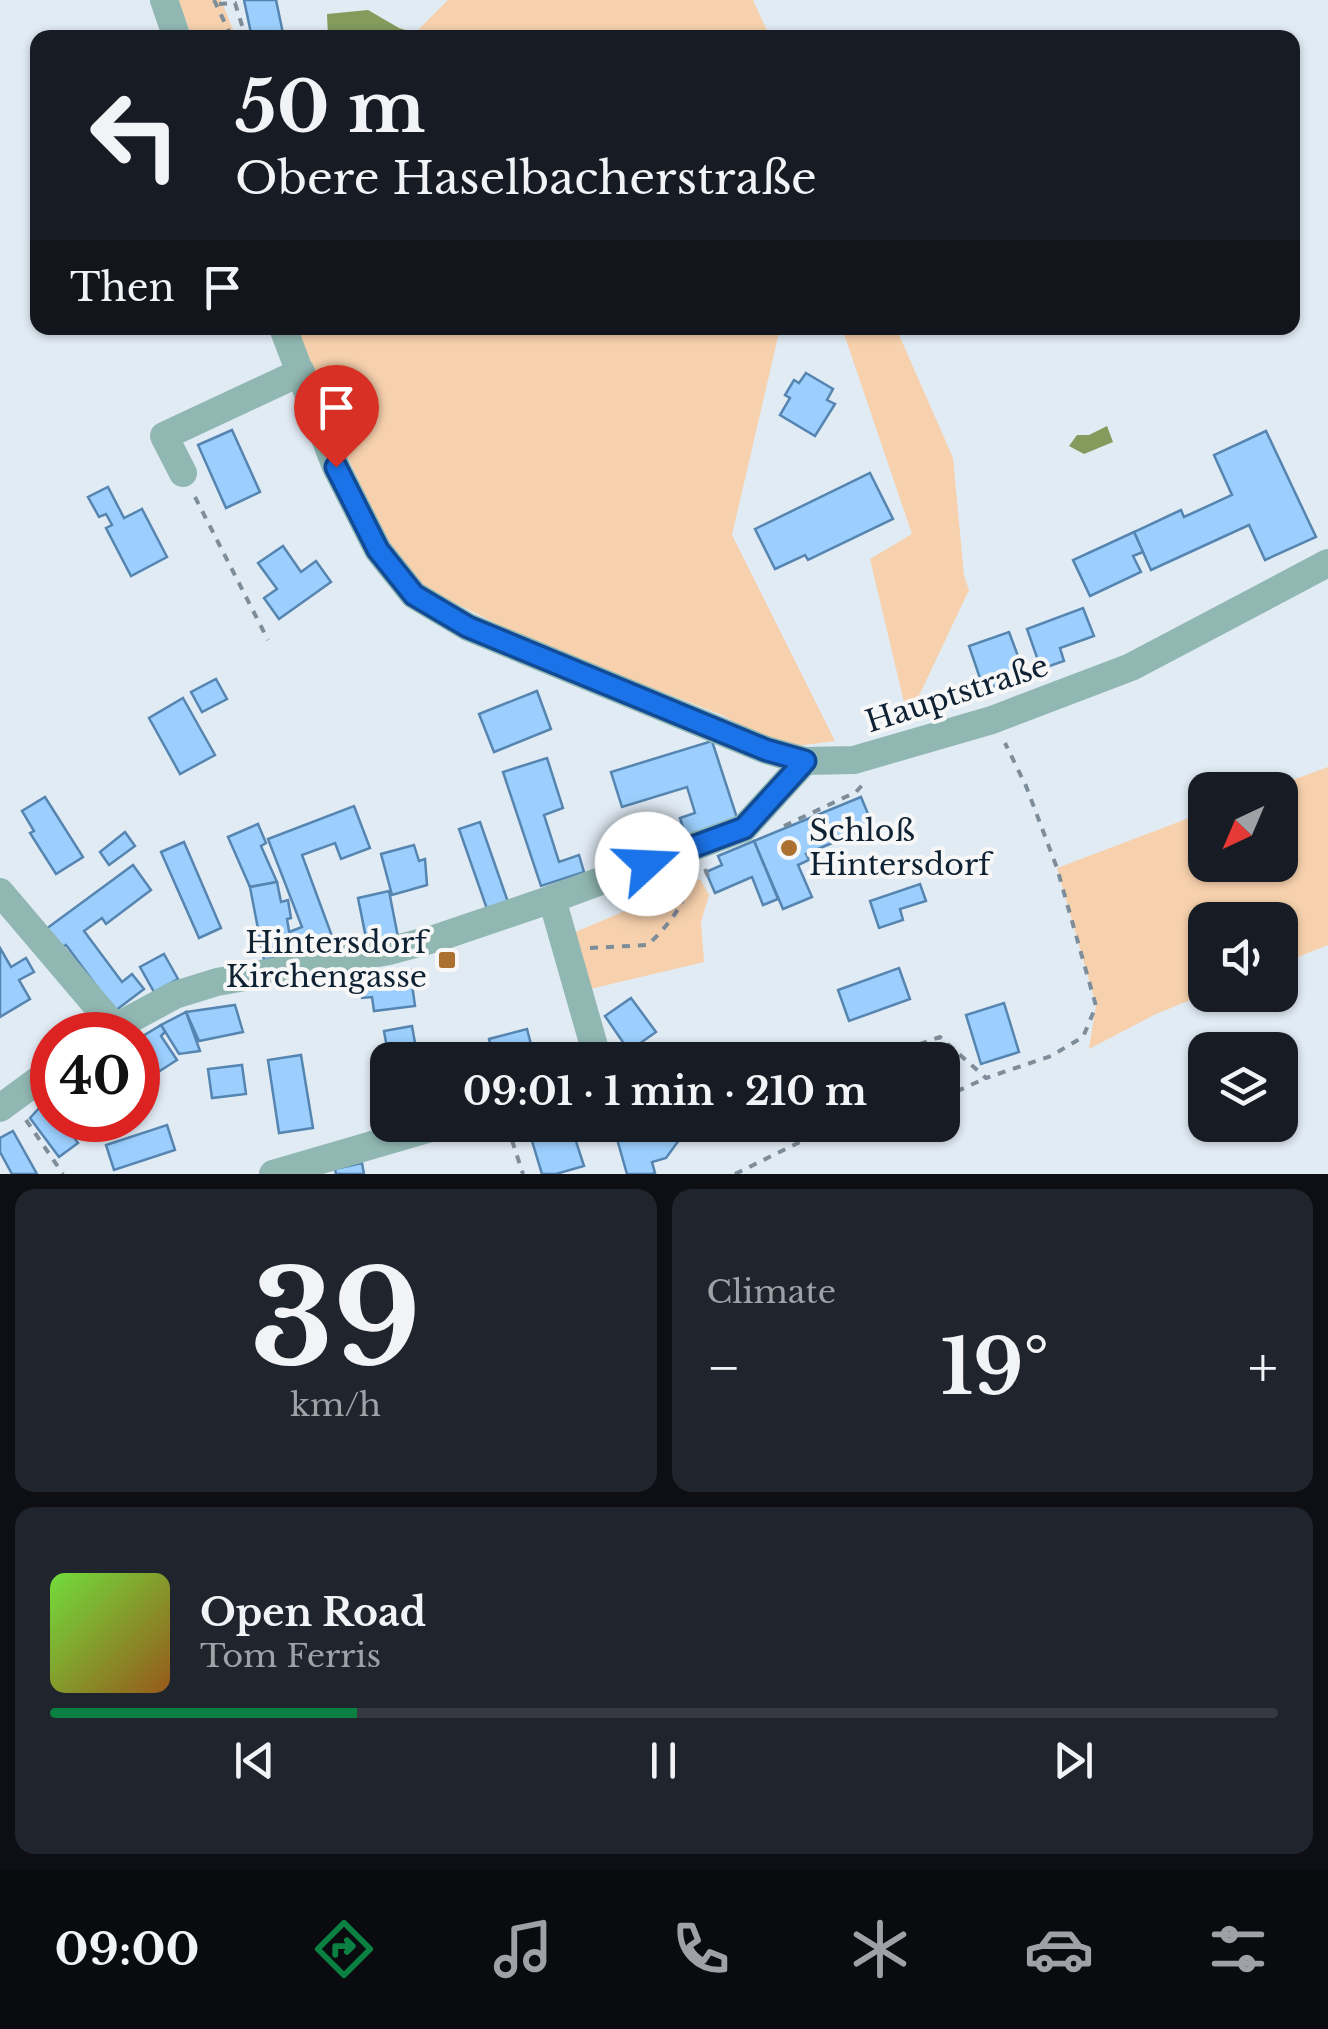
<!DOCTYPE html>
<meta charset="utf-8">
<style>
body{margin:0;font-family:"Libre Baskerville",serif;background:#20242c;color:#f1f3f6;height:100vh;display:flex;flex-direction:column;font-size:38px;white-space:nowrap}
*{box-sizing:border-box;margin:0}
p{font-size:32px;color:#9ea1a6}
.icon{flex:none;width:55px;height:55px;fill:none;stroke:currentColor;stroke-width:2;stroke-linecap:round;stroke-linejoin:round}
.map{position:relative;height:1174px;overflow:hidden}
.panel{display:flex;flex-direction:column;gap:15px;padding:15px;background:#0d0f14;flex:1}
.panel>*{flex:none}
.hud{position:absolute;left:30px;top:30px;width:1270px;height:305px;border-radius:20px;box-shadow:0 2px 8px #0004;background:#171b24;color:#f1f3f6;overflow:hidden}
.needle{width:65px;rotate:224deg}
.controls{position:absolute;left:1188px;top:772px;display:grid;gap:20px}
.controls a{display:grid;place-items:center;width:110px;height:110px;border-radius:20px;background:#171b24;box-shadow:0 2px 8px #0004;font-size:50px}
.speed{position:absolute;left:30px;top:1012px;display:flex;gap:20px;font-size:50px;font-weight:700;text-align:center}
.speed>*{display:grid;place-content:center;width:130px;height:130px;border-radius:50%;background:#171b24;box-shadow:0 2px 8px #0004;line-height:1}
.speed .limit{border:15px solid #d22;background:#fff;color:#111}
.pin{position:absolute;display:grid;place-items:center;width:85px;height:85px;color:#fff;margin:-102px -42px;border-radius:50% 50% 50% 0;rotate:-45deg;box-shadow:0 0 10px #0007}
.pin .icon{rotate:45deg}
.me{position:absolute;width:110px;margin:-55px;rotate:70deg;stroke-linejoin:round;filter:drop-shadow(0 0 8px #0008)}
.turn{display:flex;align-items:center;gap:35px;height:210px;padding:0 40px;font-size:45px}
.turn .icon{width:130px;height:130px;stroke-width:2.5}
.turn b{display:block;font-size:70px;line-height:85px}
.then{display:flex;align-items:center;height:95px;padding:0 40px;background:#0003;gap:20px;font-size:38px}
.big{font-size:75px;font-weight:700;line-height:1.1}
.panel .tile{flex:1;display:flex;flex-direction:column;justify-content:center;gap:15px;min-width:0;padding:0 35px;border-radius:20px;background:#20242c}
.panel .dial{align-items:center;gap:0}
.dial b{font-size:130px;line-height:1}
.song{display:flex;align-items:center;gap:30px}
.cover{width:120px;height:120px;border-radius:15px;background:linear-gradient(135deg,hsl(100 70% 55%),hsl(30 70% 35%))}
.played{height:10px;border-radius:5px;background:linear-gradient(90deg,#0b8043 25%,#363941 25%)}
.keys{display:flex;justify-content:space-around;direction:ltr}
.heat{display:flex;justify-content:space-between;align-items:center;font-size:55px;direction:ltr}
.panel .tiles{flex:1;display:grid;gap:15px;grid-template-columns:1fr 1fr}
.tile:last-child{grid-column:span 2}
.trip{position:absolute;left:370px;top:1042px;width:590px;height:100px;border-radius:20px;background:#171b24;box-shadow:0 2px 8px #0004;font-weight:700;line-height:100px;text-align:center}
.menu{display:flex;height:160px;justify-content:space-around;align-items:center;background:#090b0e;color:#9ea1a6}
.menu .icon{width:70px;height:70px}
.menu .active{color:#0b8043}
.menu b{font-size:45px;color:#f1f3f6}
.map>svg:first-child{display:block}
.green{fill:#f7d1ad}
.water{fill:#839b5d}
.building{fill:#9ccffd;stroke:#5585b0;stroke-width:2.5}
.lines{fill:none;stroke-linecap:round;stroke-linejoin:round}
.path{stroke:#7e8d9a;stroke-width:4;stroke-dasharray:8 8;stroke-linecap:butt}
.minor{stroke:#91b7b2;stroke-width:28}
.route-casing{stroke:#114b97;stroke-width:25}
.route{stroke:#1a73e8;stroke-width:18}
.poi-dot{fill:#ab7130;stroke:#f7f7f7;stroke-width:4}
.labels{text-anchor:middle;stroke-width:8;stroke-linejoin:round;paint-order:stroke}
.street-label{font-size:30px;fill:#0e2234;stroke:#f7f7f7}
.poi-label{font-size:30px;fill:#0e2234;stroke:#f7f7f7;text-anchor:start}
</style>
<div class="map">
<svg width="1328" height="1174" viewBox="0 0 1328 1174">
<rect width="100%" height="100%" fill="#e1ebf4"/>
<!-- green -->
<g class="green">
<polygon points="178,0 221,0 236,37 192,37"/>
<polygon points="448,0 753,0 770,37 410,38"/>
<polygon points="296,328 780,328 732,535 835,741 782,748 722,715 531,641 427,589 390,552 323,401"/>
<polygon points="842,328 896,328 953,458 964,575 969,590 908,719 870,559 912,534"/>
<polygon points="1328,767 1328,945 1280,964 1280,920 1205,920 1205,994 1156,1014 1089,1049 1096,1005 1057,868 1205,812 1205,865 1280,865 1280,790 1265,790"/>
<polygon points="700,879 709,895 701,922 704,962 586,990 573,933"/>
</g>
<!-- water -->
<g class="water">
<polygon points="368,10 399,28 415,33 410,37 328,37 327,14"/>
<polygon points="1107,426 1113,442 1084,454 1069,446 1077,435 1089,435"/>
</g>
<!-- building -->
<g class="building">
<polygon points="244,0 276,0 284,38 252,38"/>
<polygon points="806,373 833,389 827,400 835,404 815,436 780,415 790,398 785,395 794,380 799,383"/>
<polygon points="232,430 260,492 226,508 198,445"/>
<polygon points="1266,431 1316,537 1265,560 1249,525 1151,570 1134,532 1181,510 1184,517 1232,495 1214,455"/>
<polygon points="870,473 893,519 808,560 805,555 775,569 755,529"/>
<polygon points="108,487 124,518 142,509 167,557 131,576 106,528 112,525 106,514 99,517 88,497"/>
<polygon points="1134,532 1143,552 1133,556 1141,572 1090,596 1073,560"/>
<polygon points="283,546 301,572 316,561 331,582 279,619 264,598 277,589 258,563"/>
<polygon points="1083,608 1094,636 1060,648 1064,661 1041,669 1027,629"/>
<polygon points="1009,632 1025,675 984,690 969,646"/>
<polygon points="216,679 227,699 202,712 191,692"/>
<polygon points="537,691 551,729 494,752 479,714"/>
<polygon points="183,698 215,755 180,774 149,718"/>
<polygon points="712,741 739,824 687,840 680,818 695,813 687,787 622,807 611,772"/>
<polygon points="547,758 563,808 544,815 559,862 579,855 584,872 541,886 503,772"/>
<polygon points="45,797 83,857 56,874 30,833 34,831 22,811"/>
<polygon points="861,797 873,826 806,854 809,860 798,865 812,897 783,909 754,841"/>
<polygon points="354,806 370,848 341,859 335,843 302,855 336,947 311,956 307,948 297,952 289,932 302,927 268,839"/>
<polygon points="480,822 508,902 487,909 459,829"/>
<polygon points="258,824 266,843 261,846 277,882 250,887 228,837"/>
<polygon points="125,832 135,846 109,865 100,852"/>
<polygon points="754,841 778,899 763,905 752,877 715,893 706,872 722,865 718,856"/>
<polygon points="184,842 221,928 199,938 161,852"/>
<polygon points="414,845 419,861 425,859 427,885 392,895 381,854"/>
<polygon points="133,865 151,890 106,924 102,918 84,931 122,982 132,974 144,989 115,1011 66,945 60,949 46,929"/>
<polygon points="277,882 281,902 288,900 291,918 287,919 293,954 264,960 250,887"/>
<polygon points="920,884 926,901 900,909 903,920 879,928 870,901"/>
<polygon points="389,891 398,937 367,943 358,898"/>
<polygon points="0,948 11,967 26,958 34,972 19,980 30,999 0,1017"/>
<polygon points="164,954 178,979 154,992 140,967"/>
<polygon points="899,968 910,999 849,1021 838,990"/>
<polygon points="410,970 415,1006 374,1011 372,997 362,998 359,977"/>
<polygon points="631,998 656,1032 629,1051 605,1016"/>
<polygon points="1004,1003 1019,1052 981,1064 966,1015"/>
<polygon points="235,1005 243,1032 199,1041 186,1012"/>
<polygon points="186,1012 200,1051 179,1054 161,1025"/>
<polygon points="161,1025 165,1032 161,1036 177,1060 138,1085 138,1039"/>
<polygon points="412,1026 415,1043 387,1048 384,1031"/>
<polygon points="527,1029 535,1060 494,1060 489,1039"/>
<polygon points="301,1055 313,1128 279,1133 268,1060"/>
<polygon points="242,1065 246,1094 212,1098 208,1069"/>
<polygon points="52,1094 52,1120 82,1120 69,1130 78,1143 59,1157 30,1118"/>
<polygon points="167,1125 175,1150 114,1170 106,1145"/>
<polygon points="613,1125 690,1125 666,1158 652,1162 655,1173 652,1174 627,1174"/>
<polygon points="572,1129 584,1166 556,1174 542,1174 532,1141"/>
<polygon points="13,1131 37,1174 12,1174 0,1152 0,1138"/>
<polygon points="362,1163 364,1174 336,1174 335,1169"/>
</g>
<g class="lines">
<!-- path -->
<g class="path">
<polyline points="214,0 232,38"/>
<polyline points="219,4 235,3 246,38"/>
<polyline points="195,497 268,640"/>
<polyline points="784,826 856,792 863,784"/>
<polyline points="705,869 710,881"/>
<path d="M590,948L648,945C665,928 691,901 686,876"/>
<polyline points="874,1060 940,1037 986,1078 1051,1056 1083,1037 1096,1006 1057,868 1026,786 1005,743"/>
<polyline points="942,1098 986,1078"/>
<polyline points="26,1120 63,1174"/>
<polyline points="507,1125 523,1174"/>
<polyline points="735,1174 808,1138 850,1125"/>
</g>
<!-- minor -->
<g class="minor">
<polyline points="164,0 177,38"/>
<polyline points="283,328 336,467 378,550 414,595 468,627 766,750 805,761 854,760 992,720 1131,667 1328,563"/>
<polyline points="183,473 164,436 301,372"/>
<polyline points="0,892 114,1026"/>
<polyline points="552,899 594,1046 590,1060"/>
<polyline points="101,1035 175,995 217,982 389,951 437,938 552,899 744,828 805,761"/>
<polyline points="0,1108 52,1070"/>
<polyline points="273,1174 441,1125"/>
</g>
</g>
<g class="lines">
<!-- route casing -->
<g class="route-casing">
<polyline id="route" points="336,467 378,550 414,595 468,627 766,750 805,761 744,828 647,864"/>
</g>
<!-- route -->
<use href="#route" class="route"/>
</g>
<!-- markers -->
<g class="poi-dot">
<circle cx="789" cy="848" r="10"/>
<rect x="437" y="950" width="20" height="20" rx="5"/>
</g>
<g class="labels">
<!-- street labels -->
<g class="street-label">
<text transform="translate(957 694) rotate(-18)" y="10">Hauptstraße</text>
</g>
<!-- poi labels -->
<g class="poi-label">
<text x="809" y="841">Schloß<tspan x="809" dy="34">Hintersdorf</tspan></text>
<text x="427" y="953" text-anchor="end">Hintersdorf<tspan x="427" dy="34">Kirchengasse</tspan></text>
</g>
</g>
</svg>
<div class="controls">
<a><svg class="needle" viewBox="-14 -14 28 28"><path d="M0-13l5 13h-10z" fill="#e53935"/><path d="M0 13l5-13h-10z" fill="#9ea1a6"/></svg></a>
<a><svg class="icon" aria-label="sound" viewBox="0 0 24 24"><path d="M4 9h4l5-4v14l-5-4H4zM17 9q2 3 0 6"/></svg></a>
<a><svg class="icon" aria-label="layers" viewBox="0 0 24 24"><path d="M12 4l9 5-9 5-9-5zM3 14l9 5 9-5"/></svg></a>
</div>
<div class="speed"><div class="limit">40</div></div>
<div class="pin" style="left:336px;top:467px;background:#d93025"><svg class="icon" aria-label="arrive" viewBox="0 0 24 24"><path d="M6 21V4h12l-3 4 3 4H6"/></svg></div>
<svg class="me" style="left:647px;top:864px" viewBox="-20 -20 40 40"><circle r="19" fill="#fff"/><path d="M0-13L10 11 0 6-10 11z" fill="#1a73e8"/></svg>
<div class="trip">09:01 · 1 min · 210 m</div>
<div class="hud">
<div class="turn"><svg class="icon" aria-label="left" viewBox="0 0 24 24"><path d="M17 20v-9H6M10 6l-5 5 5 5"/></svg><div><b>50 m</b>Obere Haselbacherstraße</div></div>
<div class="then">Then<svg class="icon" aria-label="arrive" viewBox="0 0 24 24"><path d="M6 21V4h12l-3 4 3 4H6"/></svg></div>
</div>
</div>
<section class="panel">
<div class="tiles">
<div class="tile dial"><b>39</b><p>km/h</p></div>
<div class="tile"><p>Climate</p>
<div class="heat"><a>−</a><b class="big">19°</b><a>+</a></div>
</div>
<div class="tile">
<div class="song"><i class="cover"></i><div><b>Open Road</b><p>Tom Ferris</p></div></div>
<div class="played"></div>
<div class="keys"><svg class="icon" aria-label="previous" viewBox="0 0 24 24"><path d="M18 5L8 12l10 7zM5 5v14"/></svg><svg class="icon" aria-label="pause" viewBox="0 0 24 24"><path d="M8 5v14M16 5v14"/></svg><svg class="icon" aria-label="next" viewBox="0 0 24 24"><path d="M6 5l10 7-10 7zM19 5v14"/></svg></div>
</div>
</div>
</section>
<nav class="menu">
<b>09:00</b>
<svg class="icon active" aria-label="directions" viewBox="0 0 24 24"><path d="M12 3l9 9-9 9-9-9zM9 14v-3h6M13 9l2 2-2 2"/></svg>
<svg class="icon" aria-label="music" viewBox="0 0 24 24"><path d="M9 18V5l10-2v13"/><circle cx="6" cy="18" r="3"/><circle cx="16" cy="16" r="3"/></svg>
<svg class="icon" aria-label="phone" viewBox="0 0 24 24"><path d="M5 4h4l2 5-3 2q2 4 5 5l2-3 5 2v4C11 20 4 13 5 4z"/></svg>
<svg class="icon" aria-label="climate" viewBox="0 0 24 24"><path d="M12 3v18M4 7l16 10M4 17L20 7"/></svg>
<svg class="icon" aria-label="car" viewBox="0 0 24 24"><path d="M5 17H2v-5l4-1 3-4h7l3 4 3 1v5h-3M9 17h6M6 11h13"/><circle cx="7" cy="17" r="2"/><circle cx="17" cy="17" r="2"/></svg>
<svg class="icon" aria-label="filters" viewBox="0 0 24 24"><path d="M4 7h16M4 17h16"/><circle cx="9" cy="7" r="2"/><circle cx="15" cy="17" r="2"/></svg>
</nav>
